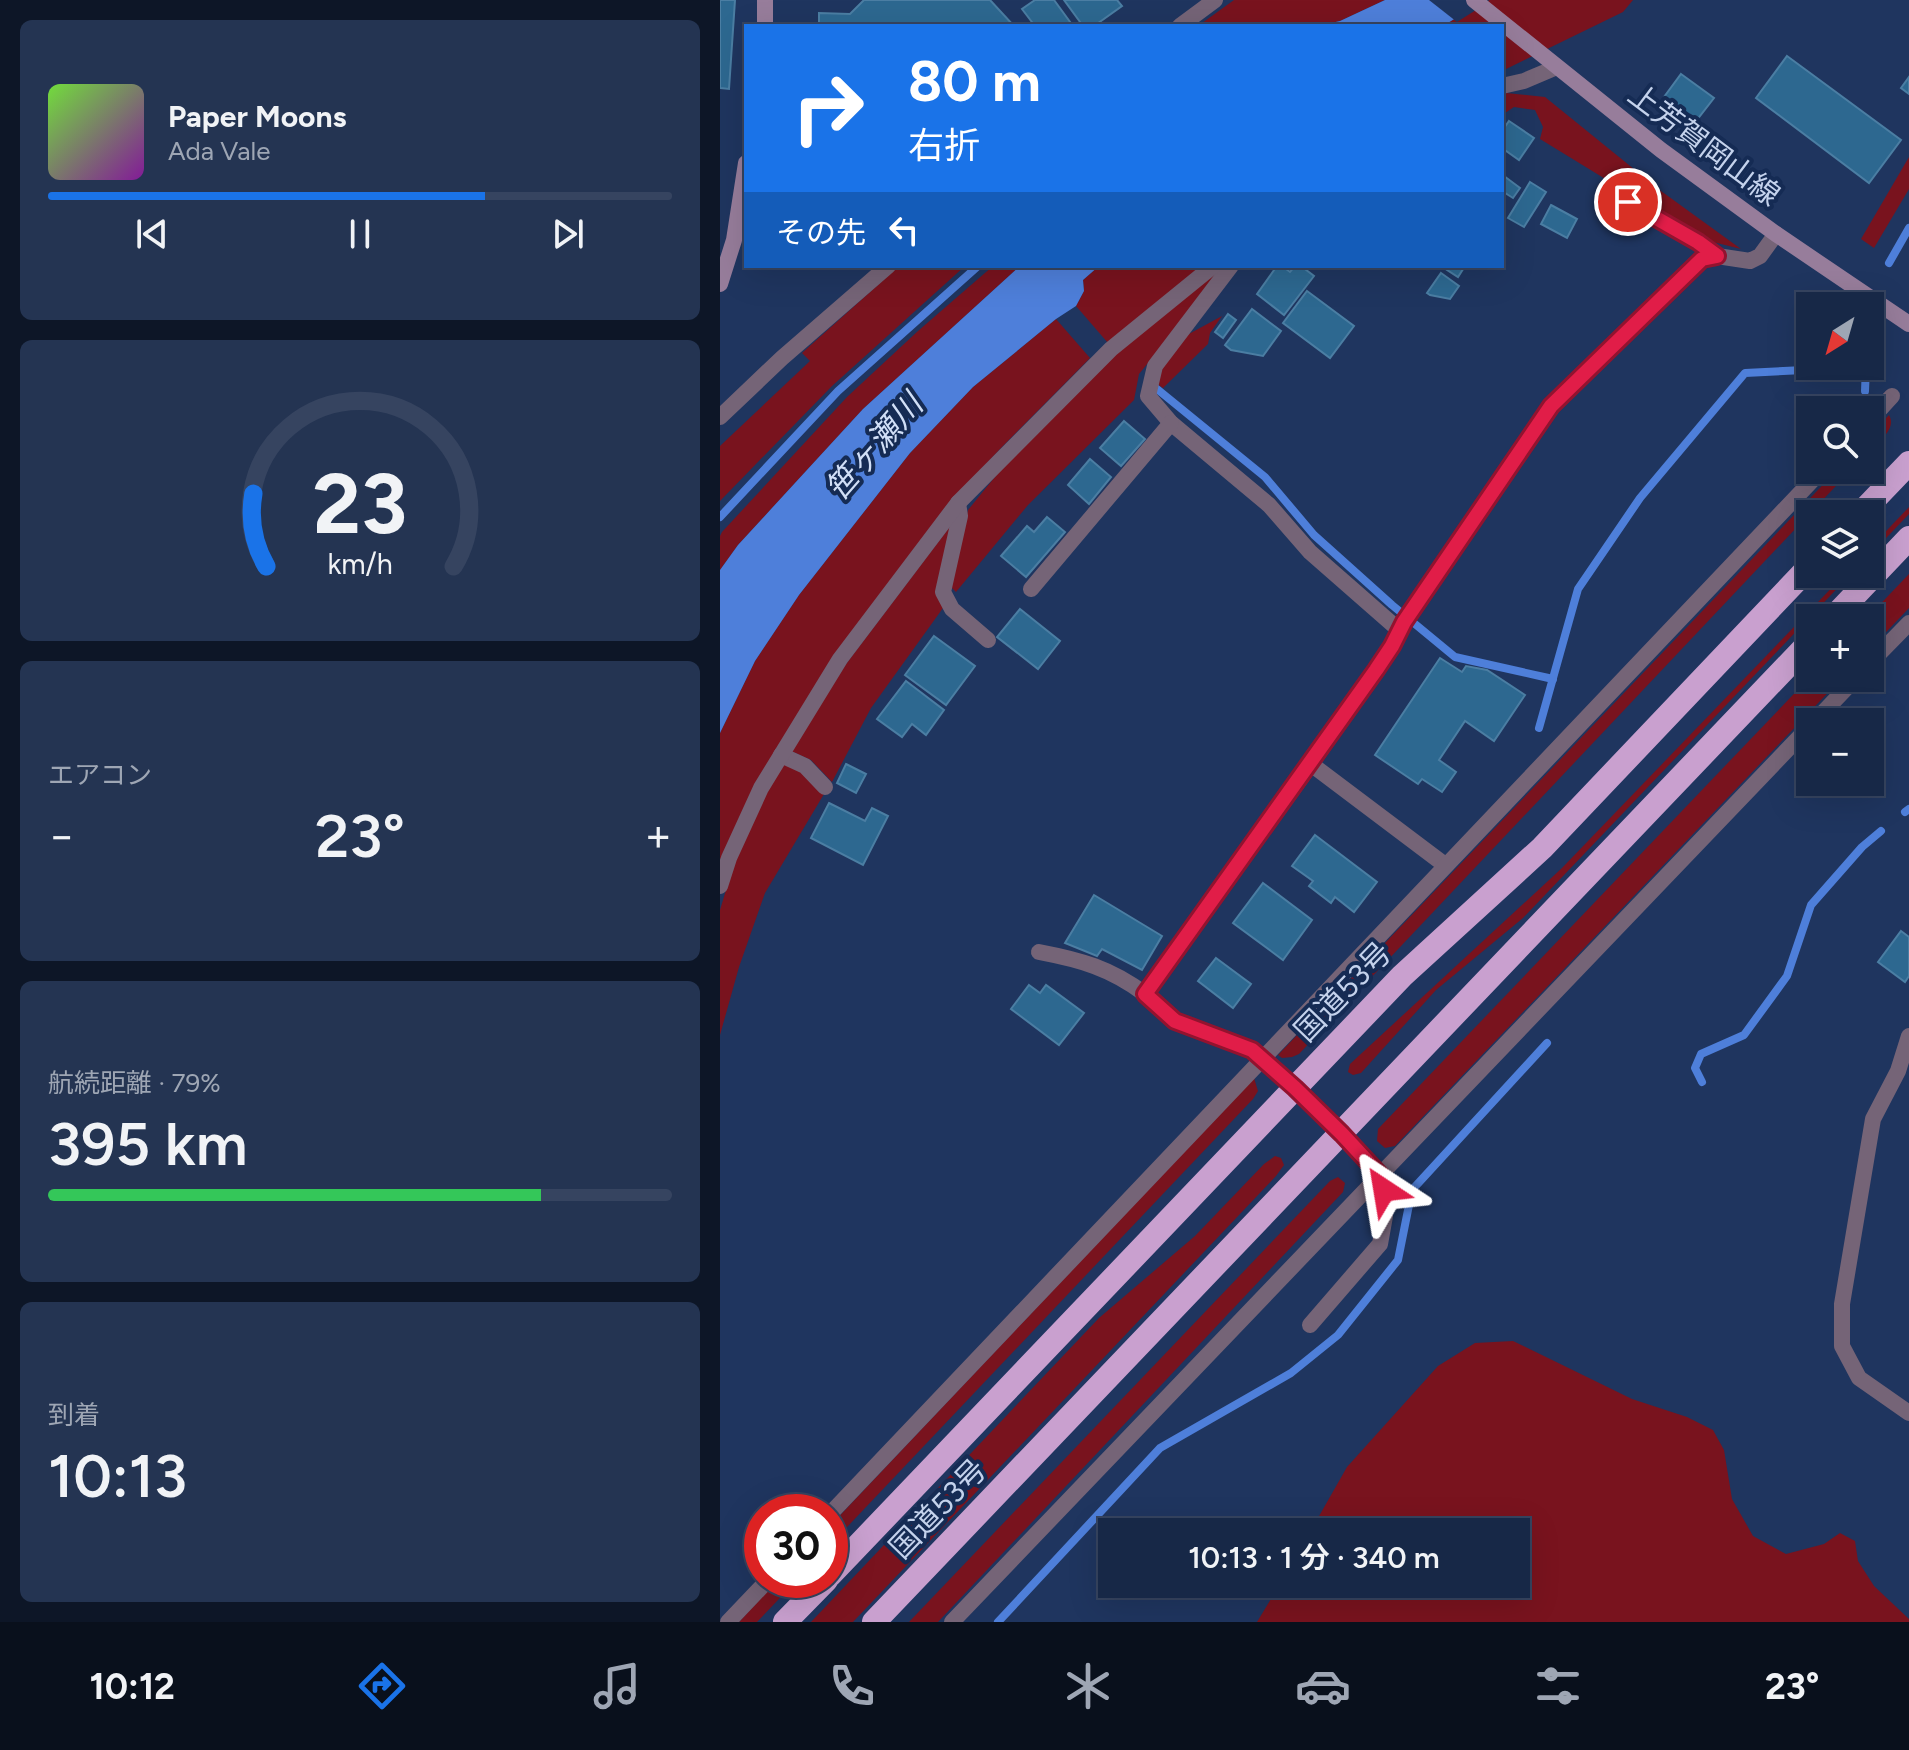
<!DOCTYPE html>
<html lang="ja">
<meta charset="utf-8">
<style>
body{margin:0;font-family:Figtree,"Noto Sans JP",sans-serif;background:#243452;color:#f1f3f6;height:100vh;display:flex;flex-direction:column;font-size:30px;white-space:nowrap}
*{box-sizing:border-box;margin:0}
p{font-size:26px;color:#9ea6b4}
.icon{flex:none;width:44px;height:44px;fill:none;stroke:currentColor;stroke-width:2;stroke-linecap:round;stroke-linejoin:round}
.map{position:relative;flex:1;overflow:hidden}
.panel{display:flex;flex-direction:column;gap:20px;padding:20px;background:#0d1627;width:720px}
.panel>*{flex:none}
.banner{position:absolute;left:24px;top:24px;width:760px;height:244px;border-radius:0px;box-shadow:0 8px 32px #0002,0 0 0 2px #364460;background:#1a73e8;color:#fff;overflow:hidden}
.needle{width:52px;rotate:217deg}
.fabs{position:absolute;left:1076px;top:292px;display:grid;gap:16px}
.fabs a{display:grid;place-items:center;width:88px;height:88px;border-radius:0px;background:#172847;box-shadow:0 8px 32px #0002,0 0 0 2px #364460;font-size:40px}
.speed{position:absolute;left:24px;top:1494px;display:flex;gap:16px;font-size:40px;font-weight:700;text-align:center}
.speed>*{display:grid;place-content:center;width:104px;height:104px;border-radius:50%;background:#172847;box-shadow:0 8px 32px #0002,0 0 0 2px #364460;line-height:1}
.speed .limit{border:12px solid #d22;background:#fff;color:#111}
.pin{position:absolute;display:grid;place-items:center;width:68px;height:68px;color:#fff;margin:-34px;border:4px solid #fff;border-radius:50%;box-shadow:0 2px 8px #0007}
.me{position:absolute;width:88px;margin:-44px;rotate:327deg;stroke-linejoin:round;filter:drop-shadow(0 0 6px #0008)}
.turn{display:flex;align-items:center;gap:28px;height:168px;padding:0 32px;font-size:36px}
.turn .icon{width:104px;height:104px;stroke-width:2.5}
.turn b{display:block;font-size:56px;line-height:68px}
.then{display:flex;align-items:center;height:76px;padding:0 32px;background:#0003;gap:16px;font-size:30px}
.big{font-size:60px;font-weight:600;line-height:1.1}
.panel .widget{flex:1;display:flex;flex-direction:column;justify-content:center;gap:12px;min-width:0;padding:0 28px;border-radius:12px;background:#243452}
.panel .dial{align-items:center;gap:0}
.dial svg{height:208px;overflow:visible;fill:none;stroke:#364460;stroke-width:7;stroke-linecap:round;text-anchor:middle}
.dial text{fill:#f1f3f6;stroke:none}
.song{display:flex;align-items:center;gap:24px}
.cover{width:96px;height:96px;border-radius:12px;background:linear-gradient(135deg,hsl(100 70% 55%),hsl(290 70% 35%))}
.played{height:8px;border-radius:4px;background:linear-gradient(90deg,#1a73e8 70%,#364460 70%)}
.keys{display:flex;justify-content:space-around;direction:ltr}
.heat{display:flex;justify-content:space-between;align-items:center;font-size:44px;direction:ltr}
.charge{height:12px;border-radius:6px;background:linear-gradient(90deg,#34c759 79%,#364460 0)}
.trip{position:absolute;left:378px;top:1518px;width:432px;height:80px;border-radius:0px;background:#172847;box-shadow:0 8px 32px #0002,0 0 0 2px #364460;font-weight:600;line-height:80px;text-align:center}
.tabs{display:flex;height:128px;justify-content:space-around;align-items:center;background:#09101c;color:#9ea6b4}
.tabs .icon{width:56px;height:56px}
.tabs .active{color:#1a73e8}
.tabs b{font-size:36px;color:#f1f3f6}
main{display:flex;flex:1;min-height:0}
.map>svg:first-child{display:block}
.green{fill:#79131e}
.water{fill:#4e7fda}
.pier{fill:#1f355f}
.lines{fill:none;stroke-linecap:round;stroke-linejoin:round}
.stream{stroke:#4e7fda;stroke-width:8}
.building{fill:#2d6890;stroke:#4b7ea3;stroke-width:2}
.street{stroke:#756477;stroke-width:16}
.secondary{stroke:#977d9b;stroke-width:16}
.highway{stroke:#c9a0cf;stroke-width:24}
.route-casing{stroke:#92132f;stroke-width:20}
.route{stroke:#e11d48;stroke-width:14}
.labels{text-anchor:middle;stroke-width:8;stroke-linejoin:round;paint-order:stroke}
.street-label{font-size:30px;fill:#c4d2ec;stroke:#152b54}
.water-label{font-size:32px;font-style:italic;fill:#d1dff7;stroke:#152b54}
</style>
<main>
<section class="panel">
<div class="widget">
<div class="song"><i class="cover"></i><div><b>Paper Moons</b><p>Ada Vale</p></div></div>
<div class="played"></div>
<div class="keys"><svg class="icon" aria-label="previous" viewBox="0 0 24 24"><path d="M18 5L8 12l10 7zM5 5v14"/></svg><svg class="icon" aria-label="pause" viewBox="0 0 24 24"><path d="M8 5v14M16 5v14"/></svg><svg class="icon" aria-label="next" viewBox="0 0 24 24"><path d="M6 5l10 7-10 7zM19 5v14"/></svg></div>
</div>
<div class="widget dial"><svg viewBox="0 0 100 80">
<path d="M14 69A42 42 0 1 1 86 69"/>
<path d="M14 69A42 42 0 0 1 9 41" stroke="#1a73e8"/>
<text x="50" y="56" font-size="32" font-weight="700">23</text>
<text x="50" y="72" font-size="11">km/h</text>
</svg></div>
<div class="widget"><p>エアコン</p>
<div class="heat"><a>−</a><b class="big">23°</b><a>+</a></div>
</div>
<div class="widget"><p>航続距離 · 79%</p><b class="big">395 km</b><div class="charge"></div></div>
<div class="widget"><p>到着</p><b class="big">10:13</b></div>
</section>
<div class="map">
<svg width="1189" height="1622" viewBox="0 0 1189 1622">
<rect width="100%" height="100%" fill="#1f355f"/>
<!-- green -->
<g class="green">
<polygon points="514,0 665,0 620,21 598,26 478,26"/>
<polygon points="765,0 913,0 903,12 782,71 782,26 723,26"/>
<polygon points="786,93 825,97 941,191 1021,249 985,240 820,139 823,127 815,110 794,107 782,115 782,94"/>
<polygon points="1189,157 1189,189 1154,248 1141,239"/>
<polygon points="179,266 245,266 112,386 0,501 0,446 90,361 82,353"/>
<polygon points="273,266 300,266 143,409 18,545 0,570 0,536 2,532 127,397 198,331"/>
<polygon points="379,266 482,266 388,343 356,306 364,291 363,280"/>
<polygon points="501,266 507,266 419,374 414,400 308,505 236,592 229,585 248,510 292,456 395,355"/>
<polygon points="502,316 490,333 488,344 443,388 437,384 440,371 467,335"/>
<polygon points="336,319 370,358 281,448 233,499 35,784 0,860 0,733 35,661 79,595 190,453 253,387"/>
<path d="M1169,415C1177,429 1159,441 1150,450V435Z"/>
<polygon points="1117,470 1131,470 579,1054 572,1057 562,1058 558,1055"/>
<polygon points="1189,507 1189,514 1150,555 1150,548"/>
<polygon points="234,521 223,608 151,708 112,782 91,760 71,751 126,664"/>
<polygon points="1125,574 1131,574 803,918 716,990 641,1073 633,1075 628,1072 630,1064 842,868"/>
<polygon points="1189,574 1189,608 1150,649 1150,618 1147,618"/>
<polygon points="1090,677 1122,678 675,1146 665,1148 657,1141 658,1129"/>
<polygon points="64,763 81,770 104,794 45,893 19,967 0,1035 0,910 15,860 47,791"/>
<polygon points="534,1078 538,1091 533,1099 110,1545 110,1526"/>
<polygon points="555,1156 561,1158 564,1165 556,1176 133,1622 91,1622 379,1318 475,1236 544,1164"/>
<polygon points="618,1177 625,1183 623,1192 218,1622 189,1622 610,1181"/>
<polygon points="793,1341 912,1399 967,1417 993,1430 1004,1450 1012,1499 1033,1536 1066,1554 1104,1544 1120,1533 1135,1541 1138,1561 1154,1586 1189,1619 1189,1622 537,1622 560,1584 796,1584 796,1532 590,1532 627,1467 718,1366 755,1343"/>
<polygon points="58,1580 77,1580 37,1622 19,1622"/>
</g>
<!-- water -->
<g class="water">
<polygon points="665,0 765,0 723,26 598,26 620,21"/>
<polygon points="300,266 379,266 363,280 364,291 356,306 336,319 253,387 190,453 79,595 35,661 0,733 0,570 18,545 143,409"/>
</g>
<!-- pier -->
<polygon class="pier" points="709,0 769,0 767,3 737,22"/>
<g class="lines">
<!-- stream -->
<g class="stream">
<polyline points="1169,263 1189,228"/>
<polyline points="437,389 545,477 594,535 672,605 735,657 833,679"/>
<polyline points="1145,391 1146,366"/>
<polyline points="0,517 118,391 258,266"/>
<polyline points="819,728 858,589 920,498 1025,373 1146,367"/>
<polyline points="1185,812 1189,809"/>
<polyline points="982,1082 975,1068 981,1054 1024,1035 1067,976 1091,905 1142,847 1161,831"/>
<polyline points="278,1622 440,1448 571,1373 618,1335 678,1260 692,1190 827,1043"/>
</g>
</g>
<!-- building -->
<g class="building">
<polygon points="0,0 15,0 9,89 0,88"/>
<polygon points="144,0 270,0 294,26 99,26 99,13 130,14"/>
<polygon points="315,0 334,0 353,26 315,26 302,9"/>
<polygon points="344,0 397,0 402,6 374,26 363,26"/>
<polygon points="1067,56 1181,140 1149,183 1036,98"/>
<polygon points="961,74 994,98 976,121 944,97"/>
<polygon points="1189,77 1189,94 1181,88"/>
<polygon points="789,121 814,138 799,160 782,148 782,131"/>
<polygon points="784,176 800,188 793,198 782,191"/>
<polygon points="810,182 826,192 804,227 788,218"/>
<polygon points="831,205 857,219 847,238 821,224"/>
<polygon points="557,266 562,266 570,272 575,266 581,266 594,276 564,315 537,294"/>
<polygon points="721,266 745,266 738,277"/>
<polygon points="721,273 739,286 730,299 710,295 707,293"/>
<polygon points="587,291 634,326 610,358 563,323"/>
<polygon points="532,309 561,331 543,356 511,350 505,345"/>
<polygon points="508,314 516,320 503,338 495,332"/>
<polygon points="404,421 425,439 401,466 380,448"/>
<polygon points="370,459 391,477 369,504 348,485"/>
<polygon points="327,517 345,532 306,577 281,556 307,526 314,532"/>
<polygon points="300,609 340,641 318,669 277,637"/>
<polygon points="214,636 255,666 226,705 185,675"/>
<polygon points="720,658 742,672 746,666 767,670 805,695 774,741 745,721 719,760 736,772 722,792 702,779 698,784 655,755"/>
<polygon points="186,681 224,710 206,735 192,724 182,737 157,719"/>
<polygon points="126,764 146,774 136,793 117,783"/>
<polygon points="109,803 145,821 152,808 168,816 143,865 91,838"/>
<polygon points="595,835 657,882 634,912 615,897 611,903 589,886 593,881 572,866"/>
<polygon points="543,883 592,920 563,960 513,923"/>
<polygon points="374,895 442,936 422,970 382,949 377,956 345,943"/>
<polygon points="1181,931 1189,937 1189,976 1185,982 1158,962"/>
<polygon points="496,958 531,984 513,1008 478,981"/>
<polygon points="309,985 320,993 326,985 364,1013 339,1045 291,1009"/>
</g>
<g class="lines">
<!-- street -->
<g class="street">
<polyline points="460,26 495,0"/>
<polyline points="782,86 804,81 837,67"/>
<polyline points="885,189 978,242 997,256"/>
<polyline points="511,266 435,366 428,396 451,423 549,505 590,552 679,630"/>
<polyline points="0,417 62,358 168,266"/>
<polyline points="1150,420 1172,396"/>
<polyline points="238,503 240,516 223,592 232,609 268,640"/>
<polyline points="311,589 451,423"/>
<polyline points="1150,663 1189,623"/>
<polyline points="1094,722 1136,678"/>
<polyline points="61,755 85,766 105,787"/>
<polyline points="591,764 725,865"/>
<polyline points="0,886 9,858 41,788 120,659 238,503 391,349 493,266"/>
<path d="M319,952C361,960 390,968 425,994"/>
<polyline points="1189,1036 1178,1071 1153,1119 1122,1304 1122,1346 1139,1378 1189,1413"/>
<polyline points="590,1325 660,1244 665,1216 664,1190 660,1175 622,1134 575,1088 532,1050 455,1021 425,994 591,764 672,646 684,622 831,406 982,259 997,256 1030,261 1040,256 1056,234"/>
<polyline points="110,1514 1102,470"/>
<polyline points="8,1622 48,1580"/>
<polyline points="232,1622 1090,726"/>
</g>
<!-- secondary -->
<g class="secondary">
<polyline points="45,0 45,26"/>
<polyline points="754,0 941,150 1056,234 1189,324"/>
<polyline points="0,284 14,240 26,163"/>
</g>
<!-- highway -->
<g class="highway">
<polyline points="1140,514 1189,463"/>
<polyline points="1113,618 1189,538"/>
<polyline points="110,1575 682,976 822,848 1090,566"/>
<polyline points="65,1622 106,1580"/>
<polyline points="154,1622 1090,642"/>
</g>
</g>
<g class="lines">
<!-- route casing -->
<g class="route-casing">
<polyline id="route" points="664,1190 660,1175 622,1134 575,1088 532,1050 455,1021 425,994 656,670 672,646 684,622 831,406 982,259 997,256 978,242 908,202"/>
</g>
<!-- route -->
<use href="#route" class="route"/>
</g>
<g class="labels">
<!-- street labels -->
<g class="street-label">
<text transform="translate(984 145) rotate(37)" y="10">上芳賀岡山線</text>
<text transform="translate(623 992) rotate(-46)" y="10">国道53号</text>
<text transform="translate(218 1509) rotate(-46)" y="10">国道53号</text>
</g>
<!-- water labels -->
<g class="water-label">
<text transform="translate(154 447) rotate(-49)" y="11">笹ヶ瀬川</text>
</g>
</g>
</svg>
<div class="fabs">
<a><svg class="needle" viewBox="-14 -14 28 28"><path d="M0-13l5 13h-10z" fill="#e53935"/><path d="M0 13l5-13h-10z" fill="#9ea6b4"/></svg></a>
<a><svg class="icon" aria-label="search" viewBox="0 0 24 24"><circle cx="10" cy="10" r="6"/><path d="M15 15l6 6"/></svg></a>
<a><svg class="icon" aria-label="layers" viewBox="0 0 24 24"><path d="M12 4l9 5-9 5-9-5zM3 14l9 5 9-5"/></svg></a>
<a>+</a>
<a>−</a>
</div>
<div class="speed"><div class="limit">30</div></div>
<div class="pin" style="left:908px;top:202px;background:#d93025"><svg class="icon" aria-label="arrive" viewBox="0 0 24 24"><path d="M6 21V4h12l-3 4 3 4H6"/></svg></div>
<svg class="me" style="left:664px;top:1190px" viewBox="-20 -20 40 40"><path d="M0-17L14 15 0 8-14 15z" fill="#e11d48" stroke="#fff" stroke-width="4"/></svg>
<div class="trip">10:13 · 1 分 · 340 m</div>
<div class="banner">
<div class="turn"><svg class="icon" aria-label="right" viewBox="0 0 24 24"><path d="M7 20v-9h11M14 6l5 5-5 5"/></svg><div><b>80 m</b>右折</div></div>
<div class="then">その先<svg class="icon" aria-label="left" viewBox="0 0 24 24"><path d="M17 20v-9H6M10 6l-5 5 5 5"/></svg></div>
</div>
</div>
</main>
<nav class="tabs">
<b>10:12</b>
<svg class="icon active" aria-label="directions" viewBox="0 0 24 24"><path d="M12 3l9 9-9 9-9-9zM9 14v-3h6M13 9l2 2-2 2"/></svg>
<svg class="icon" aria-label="music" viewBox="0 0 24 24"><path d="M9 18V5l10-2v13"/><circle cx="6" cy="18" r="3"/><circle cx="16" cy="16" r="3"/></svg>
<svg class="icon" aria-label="phone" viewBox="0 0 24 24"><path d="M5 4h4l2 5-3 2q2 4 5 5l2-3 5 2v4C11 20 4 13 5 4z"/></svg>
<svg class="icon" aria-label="climate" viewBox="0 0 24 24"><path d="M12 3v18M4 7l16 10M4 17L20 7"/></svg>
<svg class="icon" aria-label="car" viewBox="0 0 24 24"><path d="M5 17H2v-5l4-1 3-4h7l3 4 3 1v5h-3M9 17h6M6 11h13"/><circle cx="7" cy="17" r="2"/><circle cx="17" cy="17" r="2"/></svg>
<svg class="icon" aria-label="filters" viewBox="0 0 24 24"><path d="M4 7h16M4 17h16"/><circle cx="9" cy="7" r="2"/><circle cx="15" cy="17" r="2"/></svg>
<b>23°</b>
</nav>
